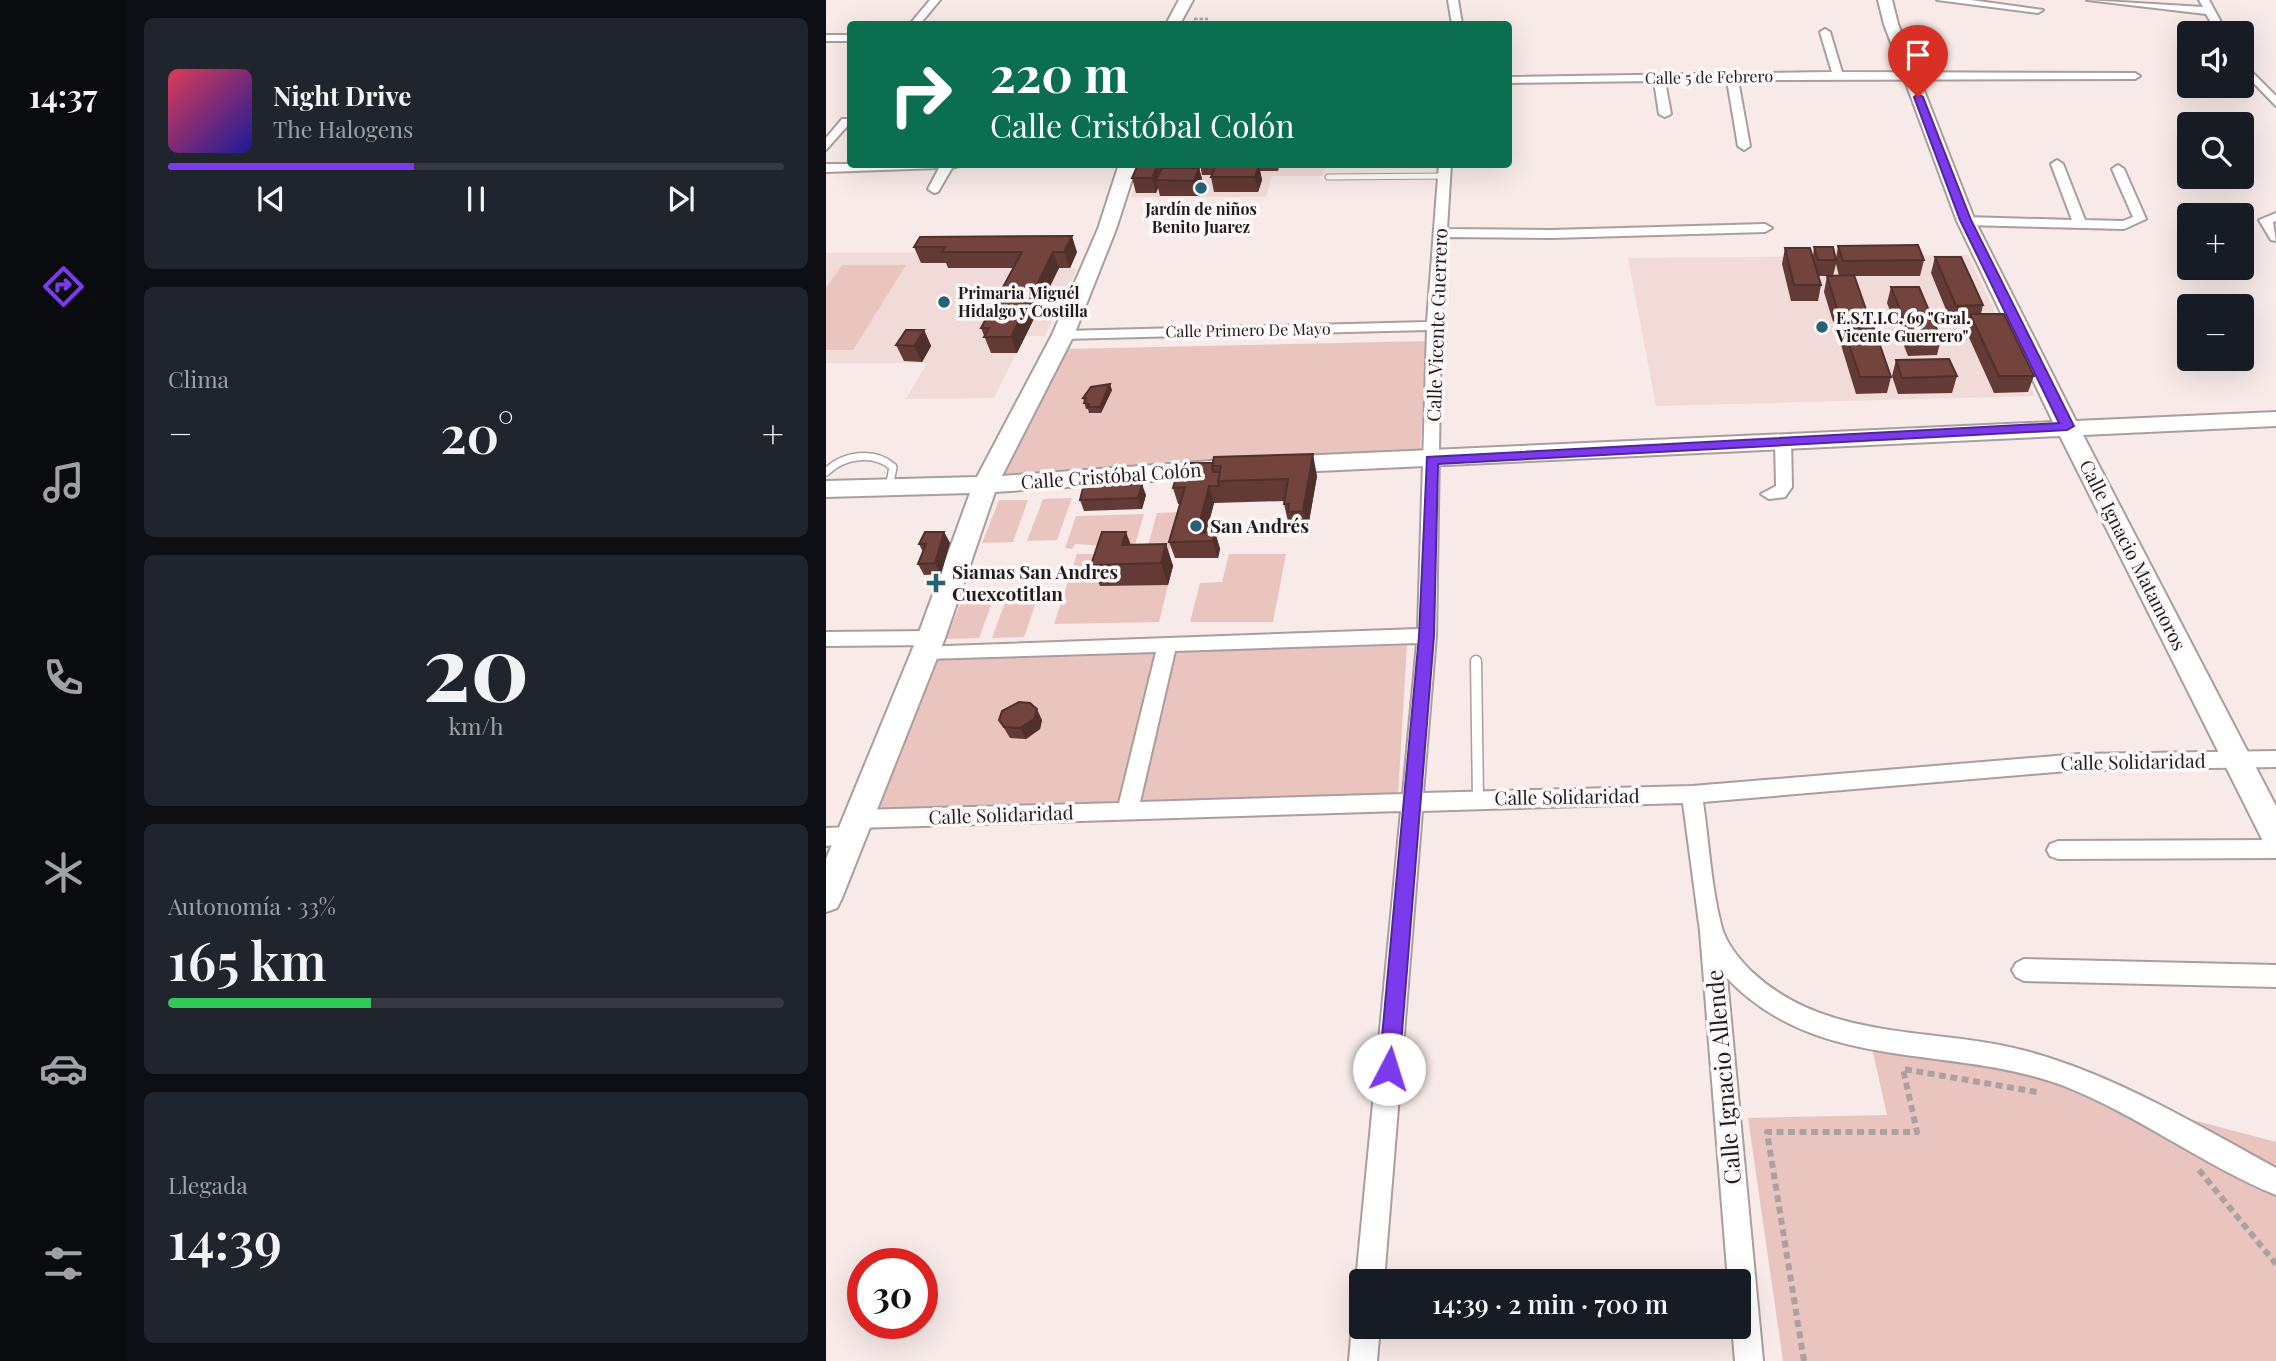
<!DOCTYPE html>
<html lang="es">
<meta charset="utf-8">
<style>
body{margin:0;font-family:"Playfair Display",serif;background:#20242c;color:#f1f3f6;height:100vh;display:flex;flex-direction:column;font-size:26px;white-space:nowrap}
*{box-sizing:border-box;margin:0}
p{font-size:23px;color:#9ea1a6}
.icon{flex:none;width:38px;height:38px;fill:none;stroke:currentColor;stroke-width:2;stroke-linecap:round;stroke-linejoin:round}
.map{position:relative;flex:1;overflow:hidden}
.drawer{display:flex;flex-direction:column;gap:18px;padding:18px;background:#0d0f14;width:700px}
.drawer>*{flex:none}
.top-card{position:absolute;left:21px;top:21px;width:665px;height:147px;border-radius:7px;box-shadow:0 7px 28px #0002;background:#0b6e4f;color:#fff;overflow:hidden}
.controls{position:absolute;left:1351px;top:21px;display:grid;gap:14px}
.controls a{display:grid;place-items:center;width:77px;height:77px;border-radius:7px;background:#171b24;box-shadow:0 7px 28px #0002;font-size:35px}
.speed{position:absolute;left:21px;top:1248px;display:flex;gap:14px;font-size:35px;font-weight:700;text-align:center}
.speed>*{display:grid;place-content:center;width:91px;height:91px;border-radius:50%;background:#171b24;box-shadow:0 7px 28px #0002;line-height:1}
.speed .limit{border:10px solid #d22;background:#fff;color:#111}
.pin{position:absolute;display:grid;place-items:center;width:60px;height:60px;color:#fff;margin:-72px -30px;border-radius:50% 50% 50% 0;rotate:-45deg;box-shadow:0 0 7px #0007}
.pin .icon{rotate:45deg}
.me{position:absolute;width:77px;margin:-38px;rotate:5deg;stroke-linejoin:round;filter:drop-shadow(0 0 5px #0008)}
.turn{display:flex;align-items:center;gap:24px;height:147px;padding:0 28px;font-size:32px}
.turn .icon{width:91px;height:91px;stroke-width:2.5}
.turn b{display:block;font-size:49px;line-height:60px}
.big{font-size:52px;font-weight:600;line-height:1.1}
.drawer .tile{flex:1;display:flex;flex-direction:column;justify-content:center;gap:10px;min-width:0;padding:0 24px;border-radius:10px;background:#20242c}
.drawer .dial{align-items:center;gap:0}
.dial b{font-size:91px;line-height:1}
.song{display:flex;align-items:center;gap:21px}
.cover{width:84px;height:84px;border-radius:10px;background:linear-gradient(135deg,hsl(350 70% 55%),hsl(240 70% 35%))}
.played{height:7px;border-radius:4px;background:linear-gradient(90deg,#7c3aed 40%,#363941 40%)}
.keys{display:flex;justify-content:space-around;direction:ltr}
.heat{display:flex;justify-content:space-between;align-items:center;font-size:38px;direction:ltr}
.charge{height:10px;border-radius:5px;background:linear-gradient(90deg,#34c759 33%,#363941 0)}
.trip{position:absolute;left:523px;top:1269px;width:402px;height:70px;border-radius:7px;background:#171b24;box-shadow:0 7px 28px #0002;font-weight:600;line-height:70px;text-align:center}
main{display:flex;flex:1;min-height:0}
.dock{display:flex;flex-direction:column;width:126px;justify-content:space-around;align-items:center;background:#090b0e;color:#9ea1a6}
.dock .icon{width:49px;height:49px}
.dock .current{color:#7c3aed}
.dock b{font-size:32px;color:#f1f3f6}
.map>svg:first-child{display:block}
.built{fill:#f1dbd8}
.green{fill:#eac5c0}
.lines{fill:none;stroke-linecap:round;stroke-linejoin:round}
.lane-far2-casing{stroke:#aa9e9c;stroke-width:7}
.lane-far1-casing{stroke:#aa9e9c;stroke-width:10}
.lane-casing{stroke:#aa9e9c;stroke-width:13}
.street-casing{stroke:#aa9e9c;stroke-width:4}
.secondary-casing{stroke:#aa9e9c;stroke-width:4}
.path-far1{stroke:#aba1a0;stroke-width:2.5;stroke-dasharray:3.5 2;stroke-linecap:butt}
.path{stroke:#aba1a0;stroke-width:6;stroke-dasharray:7 4.5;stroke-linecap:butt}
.lane-far2{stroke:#fff;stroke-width:5}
.lane-far1{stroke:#fff;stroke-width:7}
.lane{stroke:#fff;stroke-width:10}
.street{fill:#fff;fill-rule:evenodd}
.secondary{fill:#fff;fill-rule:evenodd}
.wall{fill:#633a35;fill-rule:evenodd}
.shaded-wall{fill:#50302b}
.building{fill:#73443e;stroke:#50302b;stroke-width:2}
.route{fill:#7c3aed;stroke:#51269a;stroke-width:2}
.poi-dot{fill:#246278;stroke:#fef9f8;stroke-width:2.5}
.labels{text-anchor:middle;stroke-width:7;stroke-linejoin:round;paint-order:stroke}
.far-street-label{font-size:16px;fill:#221d1c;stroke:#fef9f8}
.far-poi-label{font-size:16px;font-weight:bold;fill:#221d1c;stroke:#fef9f8;text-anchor:start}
.street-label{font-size:19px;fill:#221d1c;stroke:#fef9f8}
.poi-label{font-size:19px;font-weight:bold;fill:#221d1c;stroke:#fef9f8;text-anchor:start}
.near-street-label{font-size:23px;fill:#221d1c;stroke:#fef9f8}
</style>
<main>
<nav class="dock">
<b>14:37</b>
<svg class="icon current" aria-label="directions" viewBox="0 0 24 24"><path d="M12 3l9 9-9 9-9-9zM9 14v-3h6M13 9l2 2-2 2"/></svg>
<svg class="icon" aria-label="music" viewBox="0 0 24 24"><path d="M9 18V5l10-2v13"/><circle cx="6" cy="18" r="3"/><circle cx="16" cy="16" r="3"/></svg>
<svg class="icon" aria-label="phone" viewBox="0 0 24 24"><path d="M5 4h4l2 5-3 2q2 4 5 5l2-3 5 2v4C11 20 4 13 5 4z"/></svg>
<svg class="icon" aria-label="climate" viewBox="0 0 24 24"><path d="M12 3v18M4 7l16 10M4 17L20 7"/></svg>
<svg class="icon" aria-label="car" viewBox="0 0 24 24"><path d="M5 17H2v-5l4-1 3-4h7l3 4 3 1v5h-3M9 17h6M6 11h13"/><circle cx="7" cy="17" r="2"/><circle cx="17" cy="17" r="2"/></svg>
<svg class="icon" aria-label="filters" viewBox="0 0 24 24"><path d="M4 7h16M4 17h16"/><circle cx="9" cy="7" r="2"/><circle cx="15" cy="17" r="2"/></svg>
</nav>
<section class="drawer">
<div class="tile">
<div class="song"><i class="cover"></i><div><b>Night Drive</b><p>The Halogens</p></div></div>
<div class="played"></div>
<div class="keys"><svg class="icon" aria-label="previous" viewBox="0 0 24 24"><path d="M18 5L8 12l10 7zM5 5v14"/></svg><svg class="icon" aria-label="pause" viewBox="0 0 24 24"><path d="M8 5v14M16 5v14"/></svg><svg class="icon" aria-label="next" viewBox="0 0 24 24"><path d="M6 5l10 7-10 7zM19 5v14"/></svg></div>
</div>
<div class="tile"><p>Clima</p>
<div class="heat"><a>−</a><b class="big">20°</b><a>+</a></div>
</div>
<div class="tile dial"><b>20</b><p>km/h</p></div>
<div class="tile"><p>Autonomía · 33%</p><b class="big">165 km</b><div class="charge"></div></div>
<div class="tile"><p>Llegada</p><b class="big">14:39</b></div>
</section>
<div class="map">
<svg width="1450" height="1361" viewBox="0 0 1450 1361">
<rect width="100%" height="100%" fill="#f7eae8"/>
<!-- built -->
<g class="built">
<polygon points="317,165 500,165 496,176 446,176 440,197 305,197"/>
<polygon points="251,252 244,268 251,269 219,336 199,336 168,398 80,399 101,363 0,363 0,253"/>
<polygon points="1142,255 1209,396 830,406 802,258"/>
</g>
<!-- green -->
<g class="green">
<polygon points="16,265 80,265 27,350 0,350 0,288"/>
<polygon points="600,341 594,455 367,460 258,473 177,476 237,349"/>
<polygon points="246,498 231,540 201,541 217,499"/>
<polygon points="173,500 202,500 187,542 156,543"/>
<polygon points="353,512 343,552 321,549 331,513"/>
<polygon points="318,514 308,548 249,544 246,549 239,548 250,516"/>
<polygon points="251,554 284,554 342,585 333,622 228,624"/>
<polygon points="403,554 460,554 447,622 364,622 374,583 396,582"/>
<polygon points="215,588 198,637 166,638 184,589"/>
<polygon points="171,589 153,638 120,639 140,590"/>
<polygon points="581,645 572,796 50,810 110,658"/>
<polygon points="1046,1048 1238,1078 1318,1107 1450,1142 1450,1361 957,1361 922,1118 1061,1115"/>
</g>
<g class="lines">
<!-- lane-far2 casing -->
<g class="lane-far2-casing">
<polyline id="lane-far2" points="502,177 618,176"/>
</g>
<!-- lane-far1 casing -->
<g class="lane-far1-casing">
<path id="lane-far1" d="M0,472C17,455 48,450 67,467L63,488"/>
</g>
<!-- lane casing -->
<g class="lane-casing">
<polyline id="lane" points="650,661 652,800"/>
</g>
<!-- street casing -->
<g class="street-casing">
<g id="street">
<polygon points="104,0 114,0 94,24 84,24"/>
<polygon points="622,0 632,0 636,24 626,24"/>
<polygon points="1111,0 1145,0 1217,10 1212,13"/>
<polygon points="1261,0 1377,7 1373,0 1383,0 1401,33 1391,33 1380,14"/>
<polygon points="999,29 1004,32 1016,72 1309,73 1314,76 1309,79 912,80 924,146 918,150 912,146 901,80 839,81 845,114 839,117 833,114 828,81 682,83 682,77 1006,72 994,32"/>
<rect x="0" y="35" width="24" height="6"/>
<polygon points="1416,62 1450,96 1450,106 1416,71"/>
<polygon points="16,119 24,119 24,123 0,150 0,138"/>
<polygon points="1231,160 1237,164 1259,220 1297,221 1307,217 1286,169 1292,165 1298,169 1320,219 1298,229 1140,225 1134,221 1140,217 1246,220 1225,164"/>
<polygon points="0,164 140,164 126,168 112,192 108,193 102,189 113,168 0,172"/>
<path d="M613,164H625L621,229L726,230L939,224L946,228L939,232L726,238L621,237L615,326L610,636L597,793L866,786L1253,754L1450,751V767L1253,770L877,802C883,842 885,888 896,928C900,943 914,960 925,971C1001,1043 1106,1026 1200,1051C1289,1075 1370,1124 1450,1168V1195C1377,1165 1312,1115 1238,1086C1124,1043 993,1075 901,978L937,1361H909L906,1326H914V1281H902L874,931L857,803L596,811L558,1281H536V1291L530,1281L575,811L32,828L25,825L21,819L25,813L32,810L293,803L330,652L99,659L90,652L92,647L592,629L601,330L237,339L230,335L237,331L601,322ZM591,643L577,794L314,802L349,651Z"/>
<polygon points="1450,213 1450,221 1447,222 1450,241 1445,240 1433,220"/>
<polygon points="957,436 965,441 966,487 959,497 943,499 935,494 950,486 949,441"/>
<polygon points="105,631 114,638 105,645 0,646 0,632"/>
<polygon points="26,827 34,830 37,836 34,842 0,846 0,828"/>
<polygon points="1450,840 1450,858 1232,859 1224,856 1221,850 1224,844 1232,841"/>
<polygon points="1198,959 1450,965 1450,987 1198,981 1190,977 1186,970 1190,963"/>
<polygon points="536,1314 536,1326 554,1326 551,1361 523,1361 526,1326 530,1316"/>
</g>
</g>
<!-- secondary casing -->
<g class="secondary-casing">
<g id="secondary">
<polygon points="353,0 367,0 354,24 340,24"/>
<polygon points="1052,0 1066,0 1072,24 1149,221 1250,421 1450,412 1450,426 1257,435 1450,806 1450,849 1439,845 1234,436 450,473 442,470 438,465 442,460 450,457 1227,422 1131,221 1058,24"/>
<polygon points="293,164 311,164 290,229 248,335 176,476 399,460 407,463 411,468 407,473 399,476 169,492 119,638 16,898 11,908 0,912 0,859 91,638 144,493 0,497 0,481 151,477 226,335 272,229"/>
</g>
</g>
<!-- path-far1 -->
<polyline class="path-far1" points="368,19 382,19"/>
<!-- path -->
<g class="path">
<polyline points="1373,1170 1450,1264"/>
<polyline points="978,1361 941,1132 1091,1132 1077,1069 1211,1092"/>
</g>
<!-- lane-far2 -->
<use href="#lane-far2" class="lane-far2"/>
<!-- lane-far1 -->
<use href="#lane-far1" class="lane-far1"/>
<!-- lane -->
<use href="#lane" class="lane"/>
<!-- street -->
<use href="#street" class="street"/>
<!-- secondary -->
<use href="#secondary" class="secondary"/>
</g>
<!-- wall -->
<g class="wall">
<polygon points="310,164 350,164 349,168 373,168 377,183 372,196 334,196 332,188 330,193 310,193 306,178 311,168"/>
<polygon points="374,164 454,164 452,171 434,171 436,180 432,192 388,192 385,177 386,175 376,175"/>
<polygon points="94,237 251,252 244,268 233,268 191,353 165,353 155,328 187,268 122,268 120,263 95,263 88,247"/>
<path d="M1012,246L1098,260L1094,276H1028L1044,321L1043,328L1065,377L1061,393L1030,394L1015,345L1017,338H1012L998,292L1001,276H992L995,285L992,301H965L956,264L959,248L987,256L988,247L1010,258ZM1010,264L1013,276H1007Z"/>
<polygon points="1109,257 1157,305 1155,314 1208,376 1202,392 1168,393 1140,331 1142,321 1125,322 1105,273"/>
<polygon points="1065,287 1115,339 1111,355 1082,356 1061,303"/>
<polygon points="98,330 105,346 96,362 78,361 70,345"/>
<polygon points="1070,360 1131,376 1126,393 1072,394 1066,376"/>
<polygon points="286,390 275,413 263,413 262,409 260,409 257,398"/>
<polygon points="364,463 491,476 481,533 467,533 465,526 463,526 458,504 459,501 388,503 380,533 389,532 394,549 392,558 349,558 343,542 354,504 352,504 347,488 362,472"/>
<polygon points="302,477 304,484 320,495 316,509 258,511 254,500 271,484"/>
<polygon points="118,532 124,543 115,574 98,575 92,564 97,552 93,544"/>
<polygon points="340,544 347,566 342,585 274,586 265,565 305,545"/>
<polygon points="173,720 216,720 214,729 200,739 184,738"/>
</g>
<!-- shaded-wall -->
<g class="shaded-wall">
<polygon points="343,164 350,164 346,175"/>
<polygon points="433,165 436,180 432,192 429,177"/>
<polygon points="331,167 334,180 330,180 332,188 330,193 326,178"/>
<polygon points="373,168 377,183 372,196 368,181"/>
<polygon points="246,236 251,252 244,268 238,252"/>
<polygon points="227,252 233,268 191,353 185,337"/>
<polygon points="98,330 105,346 96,362 88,346"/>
<polygon points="284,384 286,390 275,413 274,407"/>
<polygon points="487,454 491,476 481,533 477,511"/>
<polygon points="316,484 320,495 316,509 312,498"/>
<polygon points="383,486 388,503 378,541 371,533"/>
<polygon points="118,532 124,543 115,574 109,563"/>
<polygon points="300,532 308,553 296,545"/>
<polygon points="389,532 394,549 392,558 387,541"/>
<polygon points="340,544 347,566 342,585 335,563"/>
<polygon points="211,709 216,720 214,729 200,739 194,728"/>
</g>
<!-- building -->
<g class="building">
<polygon points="390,165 433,165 429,177 385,177"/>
<polygon points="311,167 331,167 326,178 306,178"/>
<polygon points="336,168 373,168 368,181 330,180"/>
<polygon points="246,236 238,252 227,252 185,337 158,337 163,328 155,328 196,252 116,252 119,247 88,247 94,237"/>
<polygon points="1092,245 1098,260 1017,261 1012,246"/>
<polygon points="988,247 1007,247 1010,260 992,260"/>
<polygon points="959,248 984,248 995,285 968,285"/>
<polygon points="1109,257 1135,257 1157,305 1130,306"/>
<polygon points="1028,275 1044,321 1015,322 1001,276"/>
<polygon points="1065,287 1093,287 1115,339 1086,340"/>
<polygon points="1144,314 1178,314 1208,376 1173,376"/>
<polygon points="1048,328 1065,377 1034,377 1018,329"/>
<polygon points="80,330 98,330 88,346 70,345"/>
<polygon points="1123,359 1131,376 1076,378 1070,360"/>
<polygon points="284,384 274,407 262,407 263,404 258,403 260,398 257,398 265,387"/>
<polygon points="487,454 477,511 462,512 463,504 458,504 462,479 392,481 395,466 386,466 388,457"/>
<polygon points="364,463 387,463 386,466 387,472 394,472 392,481 393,486 383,486 371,533 389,532 387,541 343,542 359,487 347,488 352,472 362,472"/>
<polygon points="302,477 300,484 316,484 312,498 254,500 258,484 271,484 273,478"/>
<polygon points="99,532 118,532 109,563 92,564 100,544 93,544"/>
<polygon points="276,532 300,532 296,545 340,544 335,563 265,565"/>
<polygon points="193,702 204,703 211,709 208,719 194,728 178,727 173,720 176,711"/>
</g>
<!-- route -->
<polygon class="route" points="1092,94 1097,97 1145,220 1248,426 1241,430 612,464 608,636 573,1069 570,1076 563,1079 556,1076 553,1069 593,636 601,457 1233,423 1134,220 1088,97"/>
<!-- markers -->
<g class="poi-dot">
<circle cx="375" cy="188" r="7"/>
<circle cx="118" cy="302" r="7"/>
<circle cx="996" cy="327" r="7"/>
<circle cx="370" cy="526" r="7"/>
<path d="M106.5 572.5h7v7h7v7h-7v7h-7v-7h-7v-7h7z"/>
</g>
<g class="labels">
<!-- far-street labels -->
<g class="far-street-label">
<text transform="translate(883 77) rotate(-1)" y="6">Calle 5 de Febrero</text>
<text transform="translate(422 330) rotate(-1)" y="6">Calle Primero De Mayo</text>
</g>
<!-- far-poi labels -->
<g class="far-poi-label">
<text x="375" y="215" text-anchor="middle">Jardín de niños<tspan x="375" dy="18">Benito Juarez</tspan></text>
<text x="132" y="299">Primaria Miguél<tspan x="132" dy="18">Hidalgo y Costilla</tspan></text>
<text x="1010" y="324">E.S.T.I.C. 69 "Gral.<tspan x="1010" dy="18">Vicente Guerrero"</tspan></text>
</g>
<!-- street labels -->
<g class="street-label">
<text transform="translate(611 325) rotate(-88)" y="7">Calle Vicente Guerrero</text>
<text transform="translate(285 476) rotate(-4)" y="7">Calle Cristóbal Colón</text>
<text transform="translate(1307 555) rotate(63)" y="7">Calle Ignacio Matamoros</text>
<text transform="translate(1307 762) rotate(-1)" y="7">Calle Solidaridad</text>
<text transform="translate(741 797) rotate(-1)" y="7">Calle Solidaridad</text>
<text transform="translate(175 815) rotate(-2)" y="7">Calle Solidaridad</text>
</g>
<!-- poi labels -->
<g class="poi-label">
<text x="384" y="533">San Andrés</text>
<text x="126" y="579">Siamas San Andres<tspan x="126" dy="22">Cuexcotitlan</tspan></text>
</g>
<!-- near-street labels -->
<g class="near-street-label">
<text transform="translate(898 1077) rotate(-95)" y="8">Calle Ignacio Allende</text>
</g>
</g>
</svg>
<div class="controls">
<a><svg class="icon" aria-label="sound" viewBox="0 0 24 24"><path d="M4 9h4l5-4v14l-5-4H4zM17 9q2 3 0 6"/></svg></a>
<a><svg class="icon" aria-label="search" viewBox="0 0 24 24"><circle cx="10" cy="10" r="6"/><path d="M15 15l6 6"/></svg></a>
<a>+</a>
<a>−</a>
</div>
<div class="speed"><div class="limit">30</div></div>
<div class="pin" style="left:1092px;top:97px;background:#d93025"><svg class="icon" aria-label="arrive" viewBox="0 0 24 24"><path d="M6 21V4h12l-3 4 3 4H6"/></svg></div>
<svg class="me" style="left:563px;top:1069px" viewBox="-20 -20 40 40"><circle r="19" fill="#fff"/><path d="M0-13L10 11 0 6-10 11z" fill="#7c3aed"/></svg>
<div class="trip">14:39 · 2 min · 700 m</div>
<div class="top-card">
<div class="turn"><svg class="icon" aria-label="right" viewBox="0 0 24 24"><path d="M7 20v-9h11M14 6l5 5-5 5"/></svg><div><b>220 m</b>Calle Cristóbal Colón</div></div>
</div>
</div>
</main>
